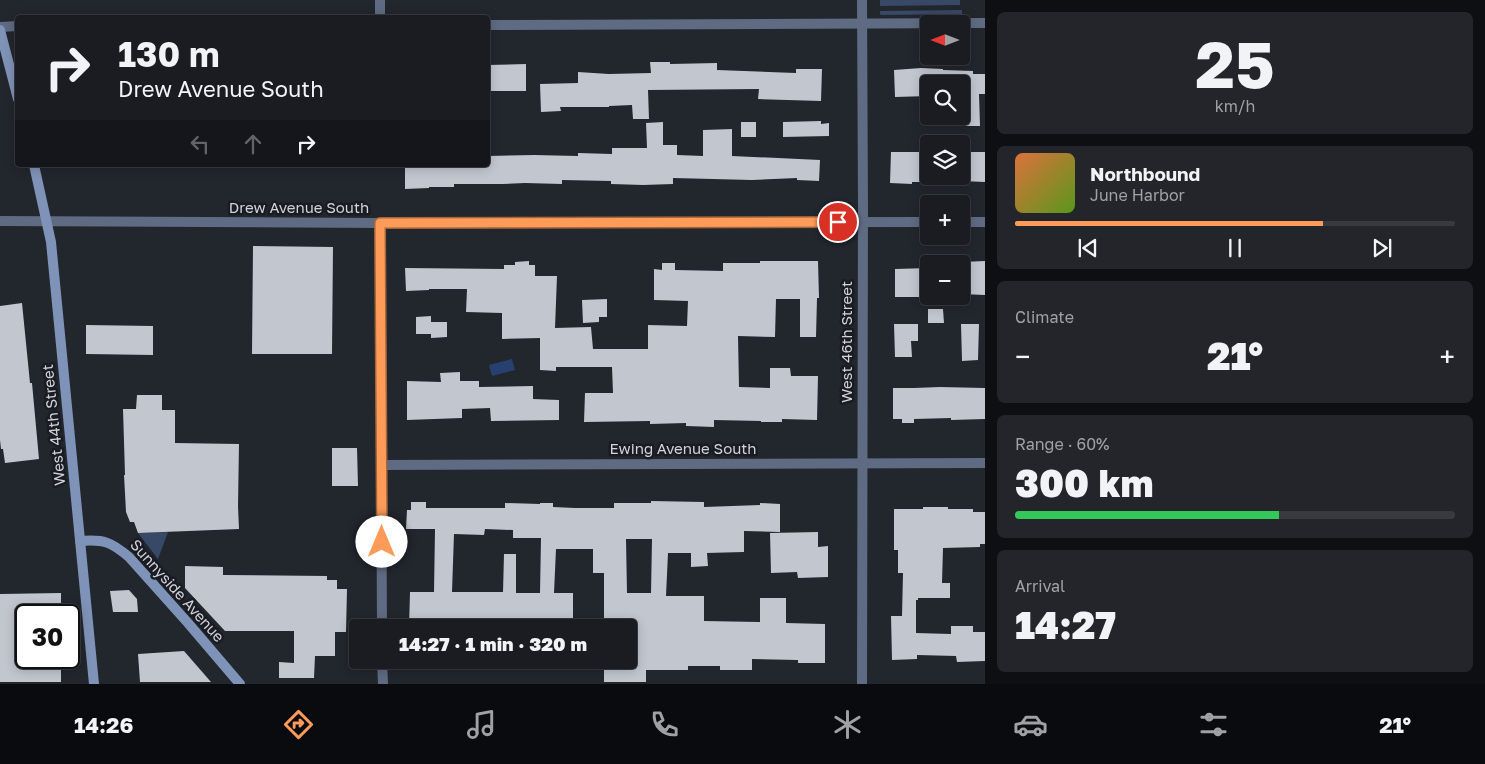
<!DOCTYPE html>
<meta charset="utf-8">
<style>
body{margin:0;font-family:"Golos Text",sans-serif;background:#23252a;color:#f1f3f6;height:100vh;display:flex;flex-direction:column;font-size:19px;white-space:nowrap}
*{box-sizing:border-box;margin:0}
p{font-size:16px;color:#9fa1a5}
.icon{flex:none;width:28px;height:28px;fill:none;stroke:currentColor;stroke-width:2;stroke-linecap:round;stroke-linejoin:round}
.map{position:relative;flex:1;overflow:hidden}
.details{display:flex;flex-direction:column;gap:12px;padding:12px;background:#0e0f13;width:500px}
.details>*{flex:none}
.top-card{position:absolute;left:15px;top:15px;width:475px;height:152px;border-radius:5px;box-shadow:0 2px 12px #0003,0 0 0 1px #383a40;background:#1a1c22;color:#f1f3f6;overflow:hidden}
.needle{width:32px;rotate:270deg}
.controls{position:absolute;left:920px;top:15px;display:grid;gap:10px}
.controls a{display:grid;place-items:center;width:50px;height:50px;border-radius:5px;background:#1a1c22;box-shadow:0 2px 12px #0003,0 0 0 1px #383a40;font-size:25px}
.speed{position:absolute;left:15px;top:604px;display:flex;gap:10px;font-size:25px;font-weight:700;text-align:center}
.speed>*{display:grid;place-content:center;width:65px;height:65px;border-radius:50%;background:#1a1c22;box-shadow:0 2px 12px #0003,0 0 0 1px #383a40;line-height:1}
.speed .limit{border:2px solid #111;border-radius:8px;background:#fff;color:#111}
.pin{position:absolute;display:grid;place-items:center;width:42px;height:42px;color:#fff;margin:-21px;border:2px solid #fff;border-radius:50%;box-shadow:0 1px 5px #0007}
.me{position:absolute;width:55px;margin:-28px;rotate:0deg;stroke-linejoin:round;filter:drop-shadow(0 0 4px #0008)}
.turn{display:flex;align-items:center;gap:18px;height:105px;padding:0 20px;font-size:22px}
.turn .icon{width:65px;height:65px;stroke-width:2.5}
.turn b{display:block;font-size:35px;line-height:42px}
.lanes{display:flex;align-items:center;height:48px;padding:0 20px;background:#0003;justify-content:center;gap:25px;direction:ltr}
.lanes .off{opacity:.35}
.big{font-size:38px;font-weight:800;line-height:1.1}
.details .widget{flex:1;display:flex;flex-direction:column;justify-content:center;gap:8px;min-width:0;padding:0 18px;border-radius:8px;background:#23252a}
.details .dial{align-items:center;gap:0}
.dial b{font-size:65px;line-height:1}
.song{display:flex;align-items:center;gap:15px}
.cover{width:60px;height:60px;border-radius:8px;background:linear-gradient(135deg,hsl(20 70% 55%),hsl(90 70% 35%))}
.played{height:5px;border-radius:2px;background:linear-gradient(90deg,#fe9b59 70%,#383a40 70%)}
.keys{display:flex;justify-content:space-around;direction:ltr}
.heat{display:flex;justify-content:space-between;align-items:center;font-size:28px;direction:ltr}
.charge{height:8px;border-radius:4px;background:linear-gradient(90deg,#34c759 60%,#383a40 0)}
.trip{position:absolute;left:349px;top:619px;width:288px;height:50px;border-radius:5px;background:#1a1c22;box-shadow:0 2px 12px #0003,0 0 0 1px #383a40;font-weight:800;line-height:50px;text-align:center}
.tab-bar{display:flex;height:80px;justify-content:space-around;align-items:center;background:#0a0b0e;color:#9fa1a5}
.tab-bar .icon{width:35px;height:35px}
.tab-bar .active{color:#fe9b59}
.tab-bar b{font-size:22px;color:#f1f3f6}
main{display:flex;flex:1;min-height:0}
.map>svg:first-child{display:block}
.green{fill:#384867}
.water{fill:#28406f}
.building{fill:#c1c6cf;fill-rule:evenodd}
.lines{fill:none;stroke-linecap:round;stroke-linejoin:round}
.street{stroke:#5f6b82;stroke-width:10}
.secondary{stroke:#7f92b7;stroke-width:10}
.route-casing{stroke:#a5653a;stroke-width:12}
.route{stroke:#fe9b59;stroke-width:9}
.labels{text-anchor:middle;stroke-width:5;stroke-linejoin:round;paint-order:stroke}
.street-label{font-size:15px;fill:#d1d3d8;stroke:#191c23}
</style>
<main>
<div class="map">
<svg width="985" height="684" viewBox="0 0 985 684">
<rect width="100%" height="100%" fill="#22262d"/>
<!-- green -->
<g class="green">
<polygon points="880,0 960,0 960,5 880,6"/>
<polygon points="962,10 962,14 881,15 880,14 880,11"/>
<polygon points="168,532 158,559 138,533"/>
</g>
<!-- water -->
<polygon class="water" points="512,359 515,370 492,376 489,365"/>
<!-- building -->
<g class="building">
<polygon points="650,62 670,62 670,64 717,63 717,70 796,73 796,69 822,69 821,101 758,99 759,89 648,90 649,119 633,119 632,105 609,106 609,107 560,107 561,111 541,112 540,84 578,83 578,72 609,74 651,73"/>
<polygon points="526,64 526,91 488,91 488,65"/>
<polygon points="921,68 943,69 943,70 973,71 973,74 985,74 985,94 979,94 980,126 961,126 961,84 929,84 929,96 895,97 894,70"/>
<polygon points="821,121 821,124 829,123 829,136 783,137 783,122"/>
<polygon points="663,122 663,145 677,145 677,155 703,156 703,130 732,129 732,156 820,160 819,181 797,180 797,178 752,180 673,178 673,184 643,185 611,184 611,181 562,180 562,184 525,183 503,184 454,184 454,187 429,187 429,188 405,189 405,165 488,165 488,156 534,155 578,156 578,153 612,154 612,148 647,148 646,123"/>
<rect x="741" y="122" width="15" height="15"/>
<polygon points="891,152 929,152 929,182 912,182 912,184 890,183"/>
<polygon points="961,152 985,152 985,182 961,181"/>
<polygon points="253,246 333,247 332,354 252,354"/>
<polygon points="529,261 529,265 535,265 535,276 557,276 555,328 591,327 593,349 648,349 648,325 687,326 688,301 654,300 654,269 662,270 662,263 675,263 675,270 723,271 723,263 760,263 760,261 818,261 819,298 817,298 816,337 800,337 800,299 776,299 775,337 738,336 739,387 770,388 770,368 790,368 791,376 818,376 817,420 782,419 782,422 761,422 761,421 714,420 714,427 686,426 686,423 650,424 650,421 584,422 585,393 613,393 612,367 556,367 556,371 540,370 540,338 502,339 502,313 466,312 467,289 429,289 429,290 406,291 405,268 504,269 504,265 515,265 515,262"/>
<polygon points="985,261 985,295 961,294 961,262"/>
<polygon points="929,268 929,297 895,297 895,269"/>
<polygon points="607,299 607,317 599,317 599,322 583,323 582,300"/>
<polygon points="22,303 30,383 32,383 39,459 5,463 3,449 1,449 0,440 0,306"/>
<polygon points="928,309 943,309 944,323 928,323"/>
<polygon points="431,316 431,334 416,334 416,317"/>
<polygon points="431,322 447,322 447,337 431,338"/>
<polygon points="894,324 918,324 918,341 911,341 912,357 895,357"/>
<polygon points="961,324 979,324 978,360 962,361"/>
<polygon points="86,325 153,326 153,355 86,354"/>
<polygon points="460,372 460,381 479,381 479,387 533,386 533,399 559,400 559,420 491,421 490,408 462,409 462,418 407,420 407,381 441,382 440,373"/>
<polygon points="940,387 985,388 985,419 951,420 951,418 914,419 914,423 902,423 902,419 893,419 893,388 914,388"/>
<polygon points="137,395 162,395 162,410 175,410 175,443 239,444 238,506 239,529 138,533 134,522 130,522 126,512 124,475 125,475 123,409 136,409"/>
<polygon points="332,448 357,448 358,486 332,486"/>
<path d="M651,501L704,502V507L760,505V503L780,504V532L744,531V552L707,553L708,566L691,567V553H668L666,596H704V621L760,622V598H786V623L825,624V663H798V660L752,659V670H720V666H688V670H646V682H604V660H628V628H604V573H593V549H556L554,593H573V628H409L410,592H434L435,529H406L407,510H411V502H426V508H505V503L540,504V503H553V507L575,508H614V503H651ZM485,529L513,530V538H541L540,593H516V554H504L503,592H452L454,534L484,535ZM626,539H652L651,593H627Z"/>
<polygon points="923,507 948,507 948,509 973,509 973,512 985,512 985,544 980,544 980,547 943,548 942,583 950,583 950,598 918,598 918,600 916,600 916,633 951,634 951,626 973,626 973,632 985,632 985,661 957,662 956,656 917,655 917,659 892,660 891,616 902,616 903,573 898,573 898,550 894,550 894,509 923,509"/>
<polygon points="818,532 818,547 828,546 828,577 798,578 797,572 771,573 770,533"/>
<polygon points="185,566 223,567 223,575 327,576 327,580 337,580 337,589 347,589 346,632 335,632 335,656 315,656 314,678 279,678 279,662 294,663 294,631 225,631 185,588"/>
<polygon points="129,590 137,599 138,612 113,612 110,591"/>
<polygon points="61,593 61,615 26,615 26,658 61,658 61,682 0,682 0,594"/>
<polygon points="184,651 211,682 140,682 138,654"/>
</g>
<g class="lines">
<!-- street -->
<g class="street">
<polyline points="862,0 863,208 862,684"/>
<polyline points="380,18 380,0"/>
<polyline points="488,25 985,23"/>
<polyline points="0,27 18,26"/>
<polyline points="0,221 380,223 929,222"/>
<polyline points="961,222 985,222"/>
<polyline points="380,223 382,628"/>
<polyline points="382,465 985,463"/>
<polyline points="382,660 383,684"/>
</g>
<!-- secondary -->
<g class="secondary">
<polyline points="0,30 18,99"/>
<polyline points="34,165 51,242 94,684"/>
<path d="M80,541C104,539 111,542 129,557L188,623L240,684"/>
</g>
</g>
<g class="lines">
<!-- route casing -->
<g class="route-casing">
<polyline id="route" points="382,542 380,223 838,222"/>
</g>
<!-- route -->
<use href="#route" class="route"/>
</g>
<g class="labels">
<!-- street labels -->
<g class="street-label">
<text x="299" y="213">Drew Avenue South</text>
<text transform="translate(847 342) rotate(-90)" y="5">West 46th Street</text>
<text transform="translate(54 425) rotate(-96)" y="5">West 44th Street</text>
<text x="683" y="454">Ewing Avenue South</text>
<text transform="translate(177 591) rotate(48)" y="5">Sunnyside Avenue</text>
</g>
</g>
</svg>
<div class="controls">
<a><svg class="needle" viewBox="-14 -14 28 28"><path d="M0-13l5 13h-10z" fill="#e53935"/><path d="M0 13l5-13h-10z" fill="#9fa1a5"/></svg></a>
<a><svg class="icon" aria-label="search" viewBox="0 0 24 24"><circle cx="10" cy="10" r="6"/><path d="M15 15l6 6"/></svg></a>
<a><svg class="icon" aria-label="layers" viewBox="0 0 24 24"><path d="M12 4l9 5-9 5-9-5zM3 14l9 5 9-5"/></svg></a>
<a>+</a>
<a>−</a>
</div>
<div class="speed"><div class="limit">30</div></div>
<div class="pin" style="left:838px;top:222px;background:#d93025"><svg class="icon" aria-label="arrive" viewBox="0 0 24 24"><path d="M6 21V4h12l-3 4 3 4H6"/></svg></div>
<svg class="me" style="left:382px;top:542px" viewBox="-20 -20 40 40"><circle r="19" fill="#fff"/><path d="M0-13L10 11 0 6-10 11z" fill="#fe9b59"/></svg>
<div class="trip">14:27 · 1 min · 320 m</div>
<div class="top-card">
<div class="turn"><svg class="icon" aria-label="right" viewBox="0 0 24 24"><path d="M7 20v-9h11M14 6l5 5-5 5"/></svg><div><b>130 m</b>Drew Avenue South</div></div>
<div class="lanes"><svg class="icon off" aria-label="left" viewBox="0 0 24 24"><path d="M17 20v-9H6M10 6l-5 5 5 5"/></svg><svg class="icon off" aria-label="ahead" viewBox="0 0 24 24"><path d="M12 20V5M6 11l6-6 6 6"/></svg><svg class="icon" aria-label="right" viewBox="0 0 24 24"><path d="M7 20v-9h11M14 6l5 5-5 5"/></svg></div>
</div>
</div>
<section class="details">
<div class="widget dial"><b>25</b><p>km/h</p></div>
<div class="widget">
<div class="song"><i class="cover"></i><div><b>Northbound</b><p>June Harbor</p></div></div>
<div class="played"></div>
<div class="keys"><svg class="icon" aria-label="previous" viewBox="0 0 24 24"><path d="M18 5L8 12l10 7zM5 5v14"/></svg><svg class="icon" aria-label="pause" viewBox="0 0 24 24"><path d="M8 5v14M16 5v14"/></svg><svg class="icon" aria-label="next" viewBox="0 0 24 24"><path d="M6 5l10 7-10 7zM19 5v14"/></svg></div>
</div>
<div class="widget"><p>Climate</p>
<div class="heat"><a>−</a><b class="big">21°</b><a>+</a></div>
</div>
<div class="widget"><p>Range · 60%</p><b class="big">300 km</b><div class="charge"></div></div>
<div class="widget"><p>Arrival</p><b class="big">14:27</b></div>
</section>
</main>
<nav class="tab-bar">
<b>14:26</b>
<svg class="icon active" aria-label="directions" viewBox="0 0 24 24"><path d="M12 3l9 9-9 9-9-9zM9 14v-3h6M13 9l2 2-2 2"/></svg>
<svg class="icon" aria-label="music" viewBox="0 0 24 24"><path d="M9 18V5l10-2v13"/><circle cx="6" cy="18" r="3"/><circle cx="16" cy="16" r="3"/></svg>
<svg class="icon" aria-label="phone" viewBox="0 0 24 24"><path d="M5 4h4l2 5-3 2q2 4 5 5l2-3 5 2v4C11 20 4 13 5 4z"/></svg>
<svg class="icon" aria-label="climate" viewBox="0 0 24 24"><path d="M12 3v18M4 7l16 10M4 17L20 7"/></svg>
<svg class="icon" aria-label="car" viewBox="0 0 24 24"><path d="M5 17H2v-5l4-1 3-4h7l3 4 3 1v5h-3M9 17h6M6 11h13"/><circle cx="7" cy="17" r="2"/><circle cx="17" cy="17" r="2"/></svg>
<svg class="icon" aria-label="filters" viewBox="0 0 24 24"><path d="M4 7h16M4 17h16"/><circle cx="9" cy="7" r="2"/><circle cx="15" cy="17" r="2"/></svg>
<b>21°</b>
</nav>
